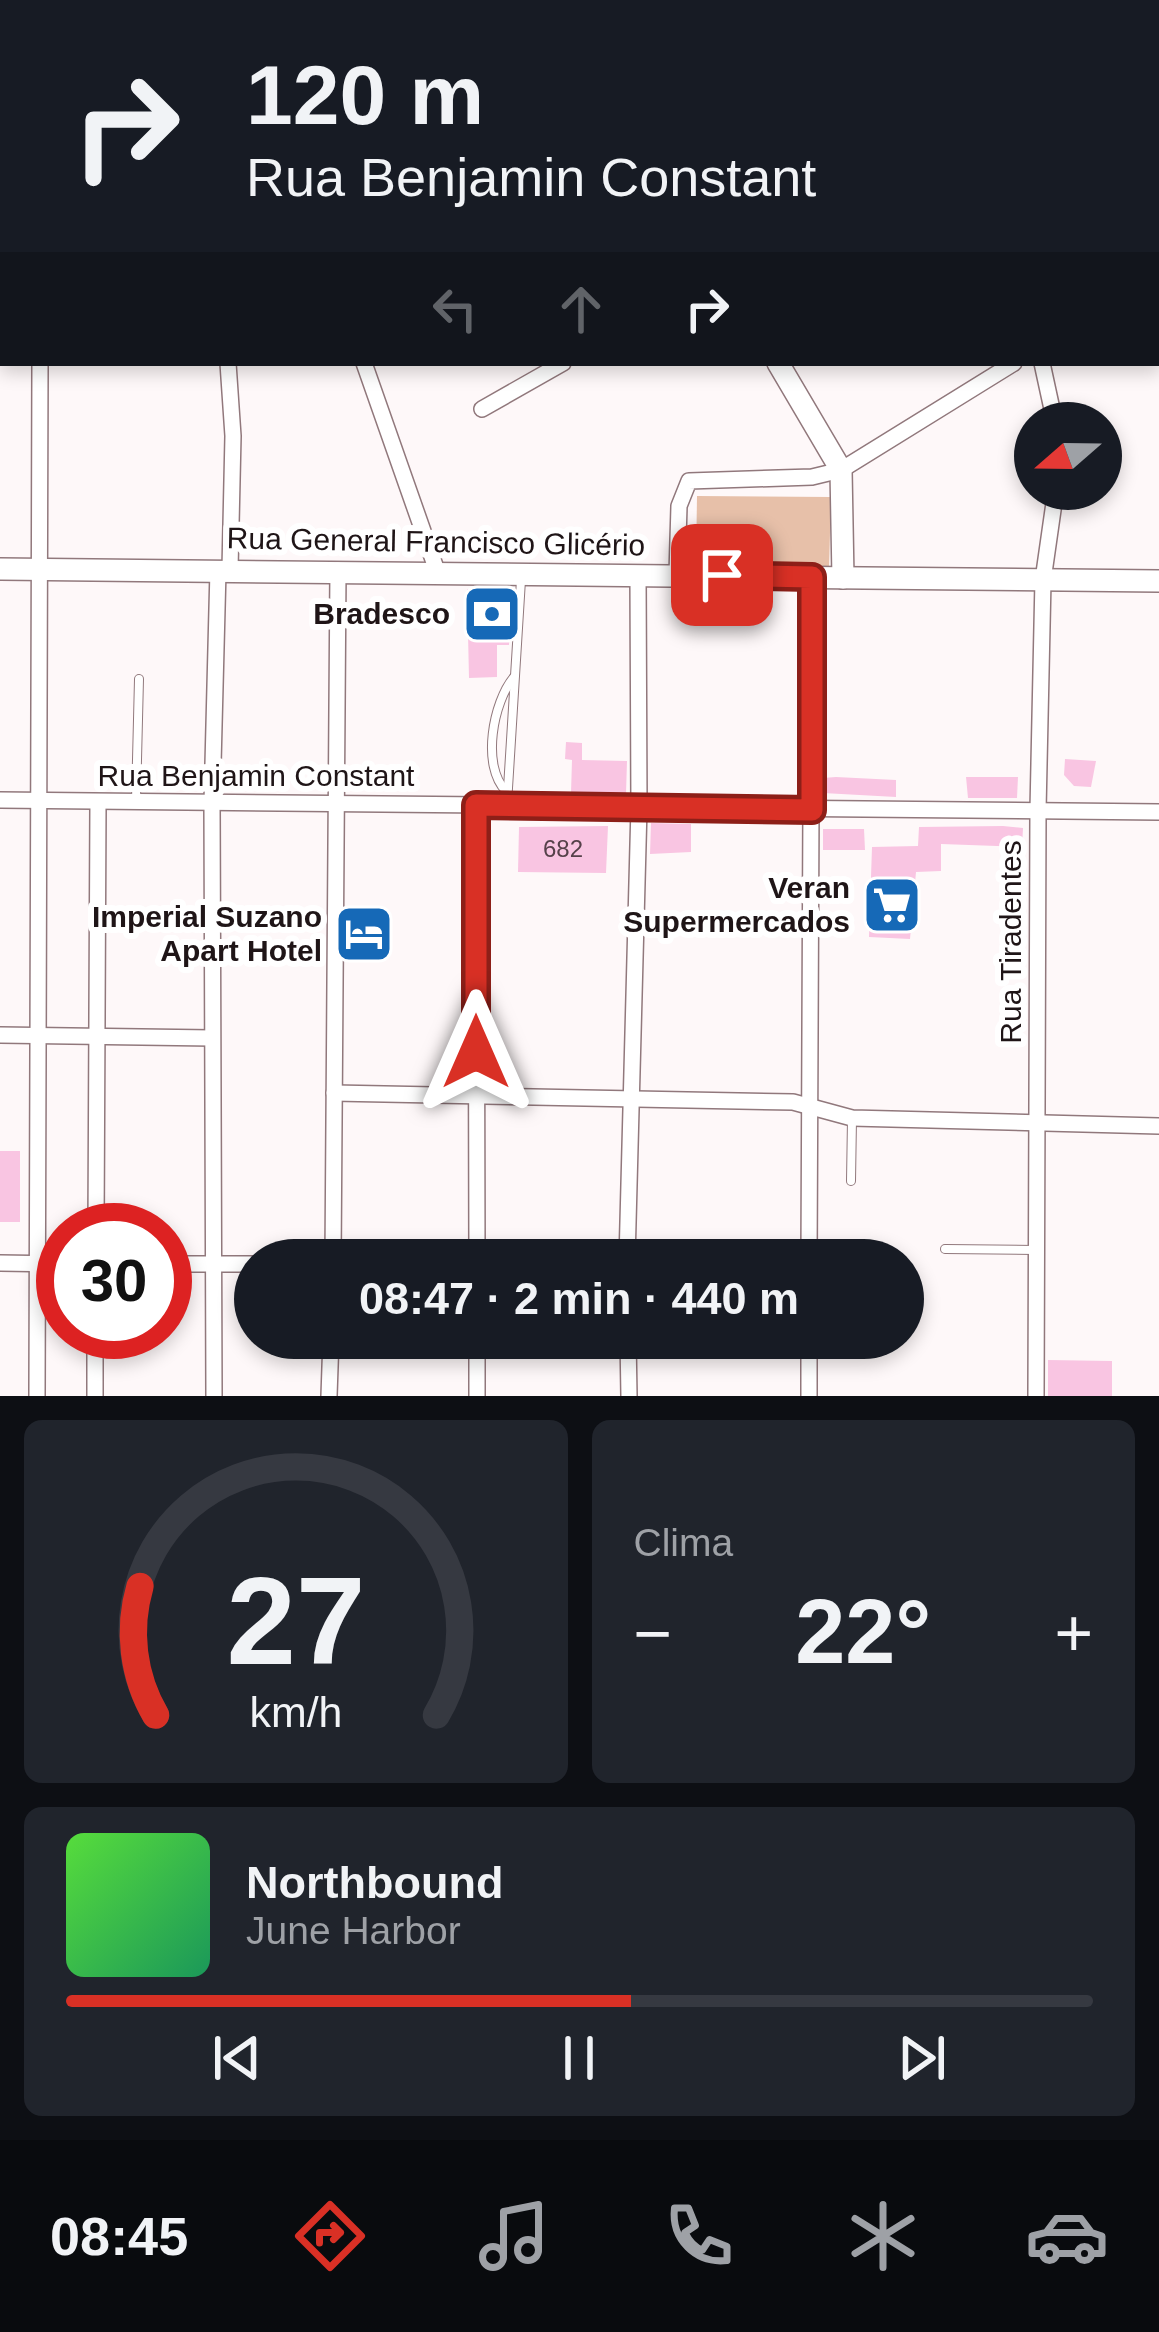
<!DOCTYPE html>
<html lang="pt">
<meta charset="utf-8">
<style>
body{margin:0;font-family:Arial,sans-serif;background:#20242c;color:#f1f3f6;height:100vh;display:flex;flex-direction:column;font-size:45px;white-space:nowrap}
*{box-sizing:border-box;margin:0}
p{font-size:39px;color:#9ea1a6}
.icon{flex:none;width:66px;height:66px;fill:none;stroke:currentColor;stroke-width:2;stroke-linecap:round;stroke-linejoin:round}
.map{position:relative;height:1396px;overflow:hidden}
.side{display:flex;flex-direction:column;gap:24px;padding:24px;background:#0d0f14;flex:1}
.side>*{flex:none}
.top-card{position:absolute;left:0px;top:0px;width:1161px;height:366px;box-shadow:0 6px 18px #0003;background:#171b24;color:#f1f3f6;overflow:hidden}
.needle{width:78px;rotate:250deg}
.buttons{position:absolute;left:1014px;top:402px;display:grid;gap:24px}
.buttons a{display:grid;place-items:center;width:108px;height:108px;border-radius:50%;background:#171b24;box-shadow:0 6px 18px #0003;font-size:60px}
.speed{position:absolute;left:36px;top:1203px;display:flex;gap:24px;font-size:60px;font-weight:700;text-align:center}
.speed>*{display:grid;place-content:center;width:156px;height:156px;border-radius:50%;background:#171b24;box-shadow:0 6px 18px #0003;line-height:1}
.speed .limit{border:18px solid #d22;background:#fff;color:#111}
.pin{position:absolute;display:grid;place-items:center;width:102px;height:102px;color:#fff;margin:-51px;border-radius:24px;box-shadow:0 6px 18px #0006}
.me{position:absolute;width:132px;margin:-66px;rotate:0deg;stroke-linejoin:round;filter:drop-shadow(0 0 9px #0008)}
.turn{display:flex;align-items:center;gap:42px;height:252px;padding:0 48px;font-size:54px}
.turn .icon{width:156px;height:156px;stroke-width:2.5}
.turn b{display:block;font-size:84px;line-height:102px}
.lanes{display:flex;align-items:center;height:114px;padding:0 48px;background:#0003;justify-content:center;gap:60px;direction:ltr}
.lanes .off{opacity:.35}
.big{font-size:90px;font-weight:800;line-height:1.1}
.side .widget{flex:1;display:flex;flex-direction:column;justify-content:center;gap:18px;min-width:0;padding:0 42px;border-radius:18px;background:#20242c}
.side .dial{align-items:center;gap:0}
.dial svg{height:312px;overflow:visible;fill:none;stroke:#363941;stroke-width:7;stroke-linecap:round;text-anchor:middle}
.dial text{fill:#f1f3f6;stroke:none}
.song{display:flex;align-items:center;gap:36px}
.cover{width:144px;height:144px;border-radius:18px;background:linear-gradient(135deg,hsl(110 70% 55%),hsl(150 70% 35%))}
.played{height:12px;border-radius:6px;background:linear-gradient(90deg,#d93025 55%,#363941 55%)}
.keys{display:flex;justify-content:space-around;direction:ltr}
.heat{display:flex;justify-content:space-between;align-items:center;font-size:66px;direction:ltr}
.side .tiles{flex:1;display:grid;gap:24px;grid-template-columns:1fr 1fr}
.widget:last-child{grid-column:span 2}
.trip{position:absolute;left:234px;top:1239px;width:690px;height:120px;border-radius:60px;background:#171b24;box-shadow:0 6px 18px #0003;font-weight:800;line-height:120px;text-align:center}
.tabs{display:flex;height:192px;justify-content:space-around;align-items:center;background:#090b0e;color:#9ea1a6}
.tabs .icon{width:84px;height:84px}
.tabs .selected{color:#d93025}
.tabs b{font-size:54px;color:#f1f3f6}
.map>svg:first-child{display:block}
.green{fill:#e7c0a9}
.building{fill:#f9c5e2}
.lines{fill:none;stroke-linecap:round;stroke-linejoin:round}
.service-casing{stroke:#91787c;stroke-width:10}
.minor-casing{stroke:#91787c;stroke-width:18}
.secondary-casing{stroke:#91787c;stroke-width:24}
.service{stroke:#fff;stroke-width:8}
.minor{stroke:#fff;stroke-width:15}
.secondary{stroke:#fff;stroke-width:21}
.route-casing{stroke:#8d1f18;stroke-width:30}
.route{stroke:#d93025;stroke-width:21}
.labels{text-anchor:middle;stroke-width:12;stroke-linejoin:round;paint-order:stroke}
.number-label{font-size:24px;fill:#56414a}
.street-label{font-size:30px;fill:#1f1517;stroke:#fff}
.poi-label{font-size:30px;font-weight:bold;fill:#1f1517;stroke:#fff;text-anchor:end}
</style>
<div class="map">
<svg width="1159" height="1396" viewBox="0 0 1159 1396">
<rect width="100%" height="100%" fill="#fef8f9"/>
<!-- green -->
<polygon class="green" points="697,496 831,497 829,569 696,562"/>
<!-- building -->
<g class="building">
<polygon points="467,589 512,589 509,645 497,645 497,677 469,678"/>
<polygon points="566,742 582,743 582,760 627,761 626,794 571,793 572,760 565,759"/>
<polygon points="1065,759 1096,761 1091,787 1074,786 1064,775"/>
<polygon points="836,777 896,780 896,797 823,793 823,778"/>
<polygon points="966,777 1018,777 1017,798 968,798"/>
<polygon points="651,823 691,824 691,852 650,854"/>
<polygon points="608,826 606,873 518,872 519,827"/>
<polygon points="1003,826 1023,828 1022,847 941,844 941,871 916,872 910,939 869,937 872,847 918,846 919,827"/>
<polygon points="823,829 864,829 865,850 823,850"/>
<rect x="0" y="1151" width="20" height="71"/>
<polygon points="1048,1360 1112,1361 1112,1396 1048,1396"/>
</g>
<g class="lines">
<!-- service casing -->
<g class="service-casing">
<g id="service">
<path d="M506,791C481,766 493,702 514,677"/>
<polyline points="136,800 139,679"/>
<polyline points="507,804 521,580"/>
<polyline points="851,1181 852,1119"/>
<polyline points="945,1249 1036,1250"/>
</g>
</g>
<!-- minor casing -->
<g class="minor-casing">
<g id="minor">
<polyline points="180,0 180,3"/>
<polyline points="839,0 841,3"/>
<polyline points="715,3 720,0"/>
<polyline points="1158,12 1159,11"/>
<polyline points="0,152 3,152"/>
<polyline points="1158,278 1159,278"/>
<polyline points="0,331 3,331"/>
<polyline points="228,363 233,436 230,569"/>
<polyline points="364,363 437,571"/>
<polyline points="1042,363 1055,423"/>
<polyline points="482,409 563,363"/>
<polyline points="677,574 679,506 689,481 812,477 841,470 1014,363"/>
<polyline points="0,800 1159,812"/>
<polyline points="476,805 477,1260"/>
<polyline points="0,1035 212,1038"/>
<polyline points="334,1093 793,1102 852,1118 1159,1126"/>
<polyline points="96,1230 98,803"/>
<polyline points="333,1260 338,570"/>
<polyline points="627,1260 639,807 638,576"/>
<polyline points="809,1260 812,577"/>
<polyline points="0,1263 63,1264"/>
<polyline points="165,1264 255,1264"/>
<polyline points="477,1338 477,1396"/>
<polyline points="628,1338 629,1396"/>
<polyline points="37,1396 40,363"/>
<polyline points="95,1396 95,1332"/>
<polyline points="214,1396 212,803 218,570"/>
<polyline points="329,1396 331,1338"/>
<polyline points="809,1396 809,1338"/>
<polyline points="1036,1396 1038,810 1043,580 1056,489"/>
</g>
</g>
<!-- secondary casing -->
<g class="secondary-casing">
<g id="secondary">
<polyline points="565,0 567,3"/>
<polyline points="778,363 841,470 843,578"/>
<polyline points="0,569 1159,581"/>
</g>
</g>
<!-- service -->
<use href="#service" class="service"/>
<!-- minor -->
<use href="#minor" class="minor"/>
<!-- secondary -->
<use href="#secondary" class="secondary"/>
</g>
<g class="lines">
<!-- route casing -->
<g class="route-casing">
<polyline id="route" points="476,1052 476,805 812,810 812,577 722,575"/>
</g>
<!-- route -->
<use href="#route" class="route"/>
</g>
<!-- icons -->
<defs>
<g id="bank-square" transform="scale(3)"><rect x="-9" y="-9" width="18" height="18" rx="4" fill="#1669b7" stroke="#fff"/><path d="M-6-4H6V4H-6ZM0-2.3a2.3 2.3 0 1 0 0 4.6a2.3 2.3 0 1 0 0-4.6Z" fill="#fff"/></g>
<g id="supermarket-square" transform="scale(3)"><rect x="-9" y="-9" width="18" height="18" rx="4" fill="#1669b7" stroke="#fff"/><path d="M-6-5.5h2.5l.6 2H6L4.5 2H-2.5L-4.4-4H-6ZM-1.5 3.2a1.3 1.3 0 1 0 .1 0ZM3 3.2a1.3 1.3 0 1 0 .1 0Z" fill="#fff"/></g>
<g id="hotel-square" transform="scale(3)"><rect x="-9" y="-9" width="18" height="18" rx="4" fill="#1669b7" stroke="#fff"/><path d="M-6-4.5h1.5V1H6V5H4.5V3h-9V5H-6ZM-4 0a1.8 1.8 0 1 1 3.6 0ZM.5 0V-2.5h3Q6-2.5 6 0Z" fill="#fff"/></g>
</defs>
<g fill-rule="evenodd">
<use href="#bank-square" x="492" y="614"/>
<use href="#supermarket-square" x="892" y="905"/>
<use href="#hotel-square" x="364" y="934"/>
</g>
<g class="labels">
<!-- number labels -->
<g class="number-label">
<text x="563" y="857">682</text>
</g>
<!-- street labels -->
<g class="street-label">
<text transform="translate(436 542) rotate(1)" y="10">Rua General Francisco Glicério</text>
<text x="256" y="786">Rua Benjamin Constant</text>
<text transform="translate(1011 942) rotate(-90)" y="10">Rua Tiradentes</text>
</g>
<!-- poi labels -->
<g class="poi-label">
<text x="450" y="624">Bradesco</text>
<text x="850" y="898">Veran<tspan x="850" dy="34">Supermercados</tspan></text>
<text x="322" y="927">Imperial Suzano<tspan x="322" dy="34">Apart Hotel</tspan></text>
</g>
</g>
</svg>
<div class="buttons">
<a><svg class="needle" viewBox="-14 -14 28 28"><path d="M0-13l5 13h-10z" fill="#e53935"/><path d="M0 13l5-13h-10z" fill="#9ea1a6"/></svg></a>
</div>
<div class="speed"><div class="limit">30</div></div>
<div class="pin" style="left:722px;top:575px;background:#d93025"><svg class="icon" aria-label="arrive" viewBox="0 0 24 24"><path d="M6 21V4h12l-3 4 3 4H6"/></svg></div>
<svg class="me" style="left:476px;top:1052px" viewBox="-20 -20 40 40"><path d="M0-17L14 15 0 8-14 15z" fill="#d93025" stroke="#fff" stroke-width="4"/></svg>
<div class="trip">08:47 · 2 min · 440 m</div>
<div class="top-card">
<div class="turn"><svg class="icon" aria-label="right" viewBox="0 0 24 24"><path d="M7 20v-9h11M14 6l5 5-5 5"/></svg><div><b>120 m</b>Rua Benjamin Constant</div></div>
<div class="lanes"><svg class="icon off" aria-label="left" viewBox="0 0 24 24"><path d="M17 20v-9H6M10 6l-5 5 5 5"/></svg><svg class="icon off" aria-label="ahead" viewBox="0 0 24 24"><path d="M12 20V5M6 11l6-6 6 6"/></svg><svg class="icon" aria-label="right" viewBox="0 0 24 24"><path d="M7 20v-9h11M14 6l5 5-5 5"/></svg></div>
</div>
</div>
<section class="side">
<div class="tiles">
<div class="widget dial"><svg viewBox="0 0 100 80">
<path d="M14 69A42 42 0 1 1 86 69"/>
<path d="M14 69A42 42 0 0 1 10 36" stroke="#d93025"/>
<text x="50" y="56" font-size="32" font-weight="700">27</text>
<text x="50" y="72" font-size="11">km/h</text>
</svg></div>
<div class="widget"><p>Clima</p>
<div class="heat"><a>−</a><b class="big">22°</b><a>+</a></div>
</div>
<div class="widget">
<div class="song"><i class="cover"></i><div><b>Northbound</b><p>June Harbor</p></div></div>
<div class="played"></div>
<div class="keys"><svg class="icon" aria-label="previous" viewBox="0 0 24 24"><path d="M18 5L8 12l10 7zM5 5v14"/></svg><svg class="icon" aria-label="pause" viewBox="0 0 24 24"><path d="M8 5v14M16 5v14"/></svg><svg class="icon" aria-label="next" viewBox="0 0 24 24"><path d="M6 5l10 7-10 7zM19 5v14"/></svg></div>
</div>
</div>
</section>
<nav class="tabs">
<b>08:45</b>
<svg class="icon selected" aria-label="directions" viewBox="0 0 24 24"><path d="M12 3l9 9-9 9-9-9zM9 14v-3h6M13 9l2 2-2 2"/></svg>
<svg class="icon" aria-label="music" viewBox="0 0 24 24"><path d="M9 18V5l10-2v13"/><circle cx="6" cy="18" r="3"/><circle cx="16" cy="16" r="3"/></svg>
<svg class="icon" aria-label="phone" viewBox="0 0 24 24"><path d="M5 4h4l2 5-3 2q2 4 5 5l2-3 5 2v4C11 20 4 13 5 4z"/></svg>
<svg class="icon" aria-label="climate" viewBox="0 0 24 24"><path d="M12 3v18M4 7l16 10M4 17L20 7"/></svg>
<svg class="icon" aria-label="car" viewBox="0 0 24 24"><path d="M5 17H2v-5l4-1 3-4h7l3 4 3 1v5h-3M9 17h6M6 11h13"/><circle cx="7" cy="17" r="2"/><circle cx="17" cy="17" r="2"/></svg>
</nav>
